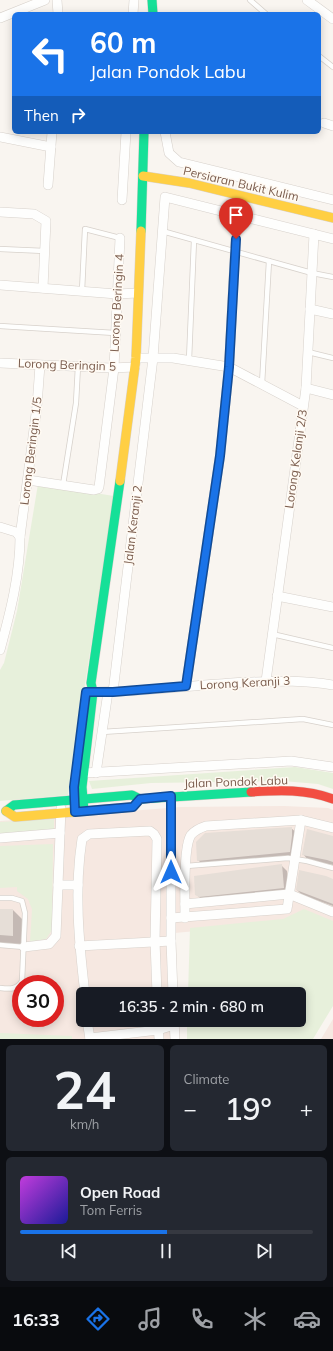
<!DOCTYPE html>
<meta charset="utf-8">
<style>
body{margin:0;font-family:Mulish,sans-serif;background:#242831;color:#f1f3f6;height:100vh;display:flex;flex-direction:column;font-size:15px;white-space:nowrap}
*{box-sizing:border-box;margin:0}
p{font-size:13px;color:#9ea1a6}
.icon{flex:none;width:22px;height:22px;fill:none;stroke:currentColor;stroke-width:2;stroke-linecap:round;stroke-linejoin:round}
.map{position:relative;height:1039px;overflow:hidden}
.sheet{display:flex;flex-direction:column;gap:6px;padding:6px;background:#0d0f14;flex:1}
.sheet>*{flex:none}
.guide{position:absolute;left:12px;top:12px;width:309px;height:122px;border-radius:6px;box-shadow:0 2px 10px #0003;background:#1a73e8;color:#fff;overflow:hidden}
.speed{position:absolute;left:12px;top:975px;display:flex;gap:8px;font-size:20px;font-weight:700;text-align:center}
.speed>*{display:grid;place-content:center;width:52px;height:52px;border-radius:50%;background:#171b24;box-shadow:0 2px 10px #0003;line-height:1}
.speed .limit{border:6px solid #d22;background:#fff;color:#111}
.pin{position:absolute;display:grid;place-items:center;width:34px;height:34px;color:#fff;margin:-41px -17px;border-radius:50% 50% 50% 0;rotate:-45deg;box-shadow:0 0 4px #0007}
.pin .icon{rotate:45deg}
.me{position:absolute;width:44px;margin:-22px;rotate:0deg;stroke-linejoin:round;filter:drop-shadow(0 0 3px #0008)}
.turn{display:flex;align-items:center;gap:14px;height:84px;padding:0 12px;font-size:18px}
.turn .icon{width:52px;height:52px;stroke-width:2.5}
.turn b{display:block;font-size:28px;line-height:34px}
.then{display:flex;align-items:center;height:38px;padding:0 12px;background:#0003;gap:8px;font-size:15px}
.big{font-size:30px;font-weight:600;line-height:1.1}
.sheet .tile{flex:1;display:flex;flex-direction:column;justify-content:center;gap:6px;min-width:0;padding:0 14px;border-radius:6px;background:#242831}
.sheet .dial{align-items:center;gap:0}
.dial b{font-size:52px;line-height:1}
.song{display:flex;align-items:center;gap:12px}
.cover{width:48px;height:48px;border-radius:6px;background:linear-gradient(135deg,hsl(290 70% 55%),hsl(240 70% 35%))}
.played{height:4px;border-radius:2px;background:linear-gradient(90deg,#1a73e8 50%,#363941 50%)}
.keys{display:flex;justify-content:space-around;direction:ltr}
.heat{display:flex;justify-content:space-between;align-items:center;font-size:22px;direction:ltr}
.sheet .tiles{flex:1;display:grid;gap:6px;grid-template-columns:1fr 1fr}
.tile:last-child{grid-column:span 2}
.trip{position:absolute;left:76px;top:987px;width:230px;height:40px;border-radius:6px;background:#171b24;box-shadow:0 2px 10px #0003;font-weight:600;line-height:40px;text-align:center}
.menu{display:flex;height:64px;justify-content:space-around;align-items:center;background:#090b0e;color:#9ea1a6}
.menu .icon{width:28px;height:28px}
.menu .active{color:#1a73e8}
.menu b{font-size:18px;color:#f1f3f6}
.map>svg:first-child{display:block}
.commercial{fill:#f6e8e1;fill-rule:evenodd}
.green{fill:#e7f0db}
.shadow{fill:#0003}
.building{fill:#e6ded7}
.lines{fill:none;stroke-linecap:round;stroke-linejoin:round}
.lane-casing{stroke:#d7d1cb;stroke-width:6}
.street-casing{stroke:#d7d1cb;stroke-width:10}
.fast-casing{stroke:#d9d2cb;stroke-width:10}
.slow-casing{stroke:#d9d2cb;stroke-width:10}
.jam-casing{stroke:#d9d2cb;stroke-width:10}
.lane{stroke:#fefefd;stroke-width:4.5}
.street{stroke:#fefefd;stroke-width:9}
.fast{stroke:#16e098;stroke-width:9}
.slow{stroke:#ffcf43;stroke-width:9}
.jam{stroke:#f24e42;stroke-width:9}
.route-casing{stroke:#114b97;stroke-width:10}
.route{stroke:#1a73e8;stroke-width:7}
.labels{text-anchor:middle;stroke-width:3;stroke-linejoin:round;paint-order:stroke}
.street-label{font-size:12px;fill:#7a5c4d;stroke:#fffaf3}
</style>
<div class="map">
<svg width="333" height="1039" viewBox="0 0 333 1039">
<rect width="100%" height="100%" fill="#f9f5f0"/>
<!-- commercial -->
<g class="commercial">
<path d="M284,806L328,808L333,810V935L300,921L175,933V994H83V1020H175L176,1039H0V821L181,807ZM21,984H55V1018H21Z"/>
<polygon points="333,1019 333,1039 321,1039"/>
</g>
<!-- green -->
<g class="green">
<polygon points="38,484 114,496 68,795 0,801 0,670 4,663 17,611"/>
<polygon points="295,767 333,773 333,789 318,784 283,781 151,783 92,789 89,781"/>
<polygon points="54,819 54,829 47,832 0,835 0,822"/>
<polygon points="53,844 52,930 46,939 30,942 32,909 28,899 17,891 17,887 0,888 0,846"/>
<polygon points="304,909 333,921 333,1006 313,1039 187,1039 187,1020 299,1020 299,994 188,994 190,928 283,919"/>
<polygon points="0,1033 72,1036 72,1039 0,1039"/>
</g>
<!-- shadow -->
<g class="shadow">
<polygon points="291,828 297,833 295,857 204,866 198,860"/>
<polygon points="333,837 333,865 308,860 303,854"/>
<polygon points="281,865 287,871 289,893 202,900 196,894"/>
<polygon points="333,880 333,906 302,895 297,890"/>
<polygon points="0,910 13,910 26,923 26,948 0,947"/>
</g>
<!-- building -->
<g class="building">
<polygon points="292,827 292,836 290,852 197,861 196,842 205,833"/>
<polygon points="307,829 333,836 333,862 327,860 302,855"/>
<polygon points="282,864 284,888 199,897 195,895 194,876"/>
<polygon points="299,870 326,876 333,879 333,904 296,890"/>
<polygon points="0,909 13,909 13,936 0,935"/>
</g>
<g class="lines">
<!-- lane casing -->
<g class="lane-casing">
<g id="lane">
<polyline points="250,0 266,14"/>
<polyline points="319,56 333,67"/>
<polyline points="162,231 312,273 333,277"/>
<polyline points="0,249 45,251"/>
<polyline points="82,291 85,229 120,238"/>
<polyline points="0,326 115,333"/>
<polyline points="308,352 333,358"/>
<polyline points="189,360 194,240"/>
<polyline points="262,384 269,261"/>
<polyline points="63,485 76,403 78,366"/>
<polyline points="272,634 333,648"/>
<polyline points="102,732 303,719 333,725"/>
<polyline points="186,866 288,858 307,861 333,868"/>
<path d="M0,898H12L22,901L25,913L22,981C17,990 9,989 0,988"/>
<polyline points="0,945 24,947"/>
</g>
</g>
<!-- street casing -->
<g class="street-casing">
<g id="street">
<polyline points="57,0 58,14"/>
<polyline points="307,0 333,19"/>
<polyline points="133,14 134,0"/>
<polyline points="0,18 45,0"/>
<polyline points="324,123 333,126"/>
<polyline points="165,132 169,153 179,162 333,200"/>
<polyline points="0,137 51,147"/>
<polyline points="48,185 52,132"/>
<polyline points="122,200 126,132"/>
<polyline points="0,212 34,214 46,221 43,288"/>
<polyline points="0,285 117,294 138,293"/>
<polyline points="310,309 333,314"/>
<polyline points="136,358 173,358 229,367 303,406"/>
<polyline points="0,363 111,368 135,367"/>
<polyline points="306,388 333,395"/>
<polyline points="28,480 94,490 98,489 99,487 114,368 120,238"/>
<path d="M0,527L16,532L20,537C20,575 10,613 0,650"/>
<polyline points="20,537 37,406 40,365"/>
<polyline points="277,596 333,607"/>
<polyline points="266,681 306,388 314,234"/>
<polyline points="186,686 220,456 229,367 237,215"/>
<path d="M86,692C141,693 196,684 251,682C279,681 305,680 333,685"/>
<polyline points="113,692 153,358 165,197 333,239"/>
<polyline points="84,773 291,761 333,767"/>
<polyline points="96,773 108,692"/>
<polyline points="171,796 171,941 173,994"/>
<polyline points="0,838 60,833"/>
<polyline points="58,885 78,885"/>
<polyline points="185,904 289,894 333,912"/>
<polyline points="171,918 287,909 301,820"/>
<path d="M185,918C185,902 183,846 191,835C195,830 200,828 206,826L301,820L333,828"/>
<polyline points="79,946 171,941"/>
<polyline points="24,947 49,944 56,936 61,808"/>
<path d="M85,994C79,943 74,890 82,839L89,834L150,831L154,834L157,839L155,941L157,994"/>
<polyline points="87,1020 90,1039"/>
<polyline points="158,1020 159,1039"/>
<polyline points="174,1020 175,1039"/>
<polyline points="90,1038 158,1030 174,1025"/>
</g>
</g>
<!-- fast casing -->
<g class="fast-casing">
<g id="fast">
<polyline points="152,0 153,14"/>
<polyline points="141,231 144,132"/>
<polyline points="6,811 14,805 132,795 140,799 251,792"/>
<polyline points="84,811 82,787 93,692 91,683 120,481"/>
</g>
</g>
<!-- slow casing -->
<g class="slow-casing">
<g id="slow">
<polyline points="143,176 189,183 333,218"/>
<polyline points="120,481 136,358 141,231"/>
<polyline points="6,811 15,817 133,807 140,799"/>
</g>
</g>
<!-- jam casing -->
<g class="jam-casing">
<path id="jam" d="M251,792C279,790 306,789 333,799"/>
</g>
<!-- lane -->
<use href="#lane" class="lane"/>
<!-- street -->
<use href="#street" class="street"/>
<!-- fast -->
<use href="#fast" class="fast"/>
<!-- slow -->
<use href="#slow" class="slow"/>
<!-- jam -->
<use href="#jam" class="jam"/>
</g>
<g class="lines">
<!-- route casing -->
<g class="route-casing">
<polyline id="route" points="171,872 171,796 140,799 133,807 75,812 74,787 86,692 113,692 186,686 220,456 229,367 236,239"/>
</g>
<!-- route -->
<use href="#route" class="route"/>
</g>
<g class="labels">
<!-- street labels -->
<g class="street-label">
<text transform="translate(241 184) rotate(13)" y="4">Persiaran Bukit Kulim</text>
<text transform="translate(117 303) rotate(-87)" y="4">Lorong Beringin 4</text>
<text transform="translate(67 365) rotate(2)" y="4">Lorong Beringin 5</text>
<text transform="translate(31 451) rotate(-83)" y="4">Lorong Beringin 1/5</text>
<text transform="translate(296 459) rotate(-82)" y="4">Lorong Kelanji 2/3</text>
<text transform="translate(133 525) rotate(-83)" y="4">Jalan Keranji 2</text>
<text transform="translate(245 683) rotate(-3)" y="4">Lorong Keranji 3</text>
<text transform="translate(236 782) rotate(-2)" y="4">Jalan Pondok Labu</text>
</g>
</g>
</svg>
<div class="speed"><div class="limit">30</div></div>
<div class="pin" style="left:236px;top:239px;background:#d93025"><svg class="icon" aria-label="arrive" viewBox="0 0 24 24"><path d="M6 21V4h12l-3 4 3 4H6"/></svg></div>
<svg class="me" style="left:171px;top:872px" viewBox="-20 -20 40 40"><path d="M0-17L14 15 0 8-14 15z" fill="#1a73e8" stroke="#fff" stroke-width="4"/></svg>
<div class="trip">16:35 · 2 min · 680 m</div>
<div class="guide">
<div class="turn"><svg class="icon" aria-label="left" viewBox="0 0 24 24"><path d="M17 20v-9H6M10 6l-5 5 5 5"/></svg><div><b>60 m</b>Jalan Pondok Labu</div></div>
<div class="then">Then<svg class="icon" aria-label="right" viewBox="0 0 24 24"><path d="M7 20v-9h11M14 6l5 5-5 5"/></svg></div>
</div>
</div>
<section class="sheet">
<div class="tiles">
<div class="tile dial"><b>24</b><p>km/h</p></div>
<div class="tile"><p>Climate</p>
<div class="heat"><a>−</a><b class="big">19°</b><a>+</a></div>
</div>
<div class="tile">
<div class="song"><i class="cover"></i><div><b>Open Road</b><p>Tom Ferris</p></div></div>
<div class="played"></div>
<div class="keys"><svg class="icon" aria-label="previous" viewBox="0 0 24 24"><path d="M18 5L8 12l10 7zM5 5v14"/></svg><svg class="icon" aria-label="pause" viewBox="0 0 24 24"><path d="M8 5v14M16 5v14"/></svg><svg class="icon" aria-label="next" viewBox="0 0 24 24"><path d="M6 5l10 7-10 7zM19 5v14"/></svg></div>
</div>
</div>
</section>
<nav class="menu">
<b>16:33</b>
<svg class="icon active" aria-label="directions" viewBox="0 0 24 24"><path d="M12 3l9 9-9 9-9-9zM9 14v-3h6M13 9l2 2-2 2"/></svg>
<svg class="icon" aria-label="music" viewBox="0 0 24 24"><path d="M9 18V5l10-2v13"/><circle cx="6" cy="18" r="3"/><circle cx="16" cy="16" r="3"/></svg>
<svg class="icon" aria-label="phone" viewBox="0 0 24 24"><path d="M5 4h4l2 5-3 2q2 4 5 5l2-3 5 2v4C11 20 4 13 5 4z"/></svg>
<svg class="icon" aria-label="climate" viewBox="0 0 24 24"><path d="M12 3v18M4 7l16 10M4 17L20 7"/></svg>
<svg class="icon" aria-label="car" viewBox="0 0 24 24"><path d="M5 17H2v-5l4-1 3-4h7l3 4 3 1v5h-3M9 17h6M6 11h13"/><circle cx="7" cy="17" r="2"/><circle cx="17" cy="17" r="2"/></svg>
</nav>
